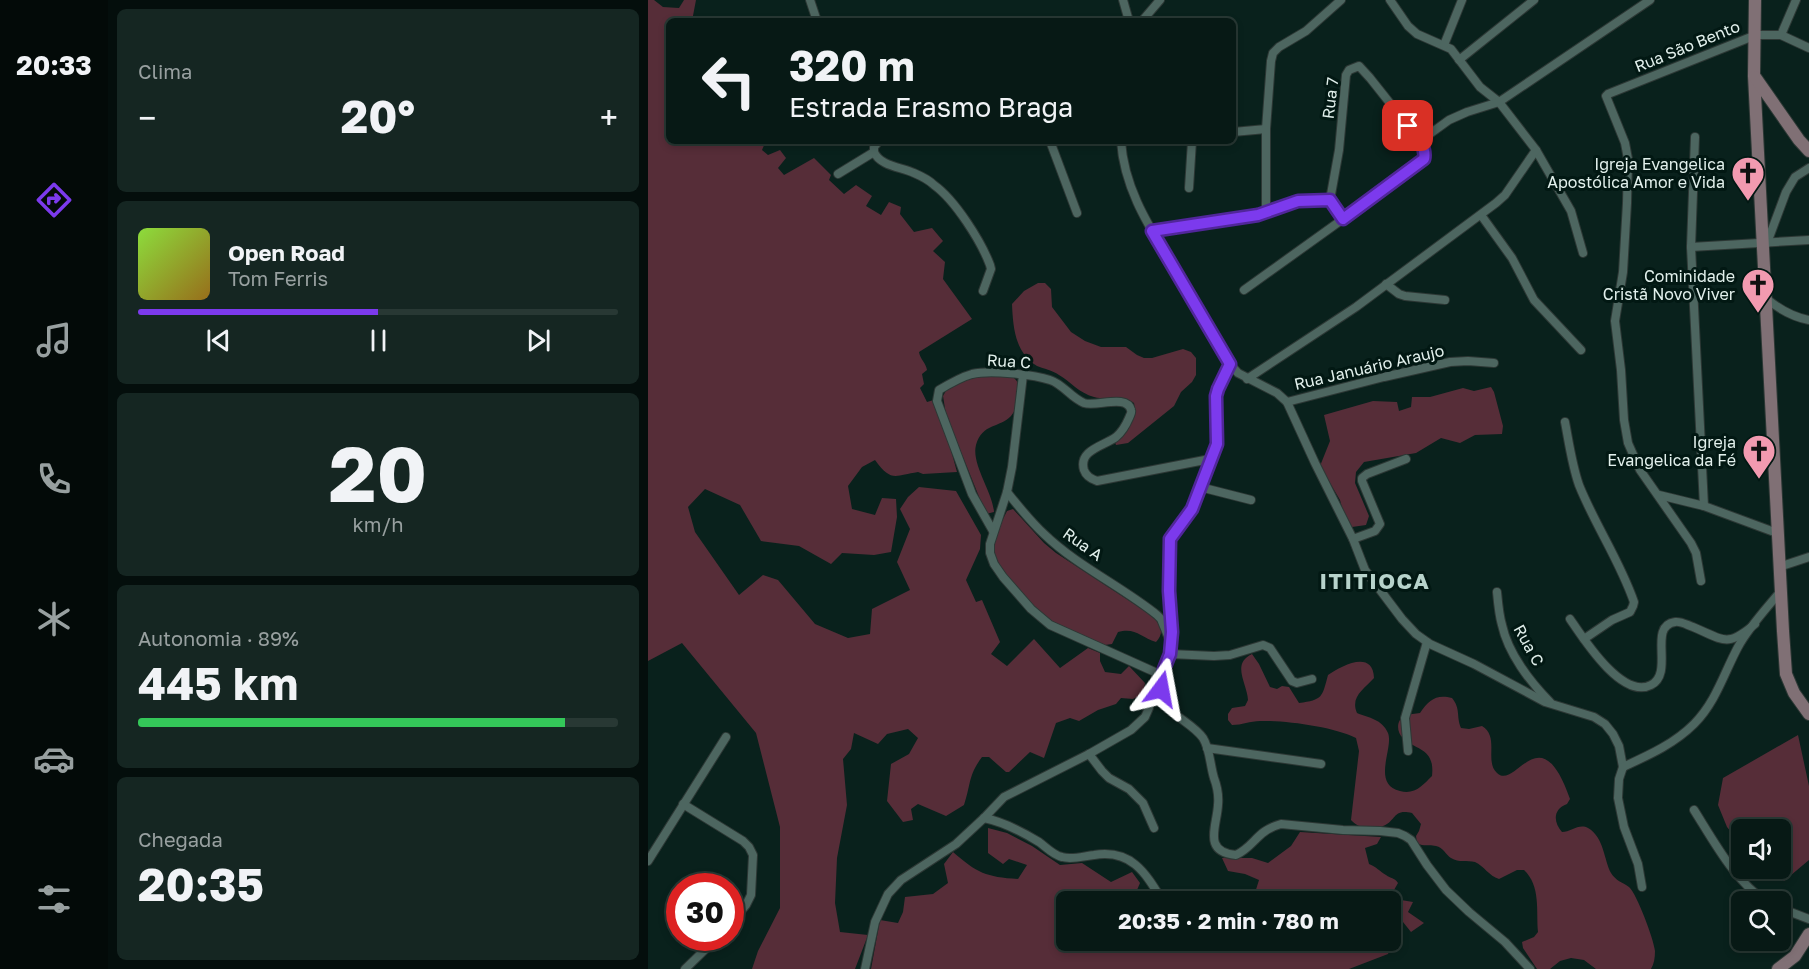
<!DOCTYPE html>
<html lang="pt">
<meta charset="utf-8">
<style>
body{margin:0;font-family:"Golos Text",sans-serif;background:#152622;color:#f1f3f6;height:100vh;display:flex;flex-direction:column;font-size:22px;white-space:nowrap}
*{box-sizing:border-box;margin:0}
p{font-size:20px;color:#98a0a0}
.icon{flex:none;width:33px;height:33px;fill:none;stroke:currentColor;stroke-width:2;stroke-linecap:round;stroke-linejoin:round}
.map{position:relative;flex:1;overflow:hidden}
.panel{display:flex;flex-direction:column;gap:9px;padding:9px;background:#040e0c;width:540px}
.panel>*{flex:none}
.guide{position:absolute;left:18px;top:18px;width:570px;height:126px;border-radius:9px;box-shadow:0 3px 9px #0003,0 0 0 2px #283834;background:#071915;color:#f1f3f6;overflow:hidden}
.tools{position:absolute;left:1083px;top:819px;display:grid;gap:12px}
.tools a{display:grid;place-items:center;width:60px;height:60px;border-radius:9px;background:#071915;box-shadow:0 3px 9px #0003,0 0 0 2px #283834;font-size:30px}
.speed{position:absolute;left:18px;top:873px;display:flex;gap:12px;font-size:30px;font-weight:700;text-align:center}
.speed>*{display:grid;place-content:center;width:78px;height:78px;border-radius:50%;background:#071915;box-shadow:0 3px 9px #0003,0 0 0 2px #283834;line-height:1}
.speed .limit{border:9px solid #d22;background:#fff;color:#111}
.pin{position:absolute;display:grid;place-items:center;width:51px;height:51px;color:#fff;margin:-26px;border-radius:12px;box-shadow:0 3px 9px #0006}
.me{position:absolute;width:66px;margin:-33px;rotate:13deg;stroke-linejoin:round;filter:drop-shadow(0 0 4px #0008)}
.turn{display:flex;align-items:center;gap:21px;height:126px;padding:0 24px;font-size:27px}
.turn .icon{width:78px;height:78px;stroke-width:2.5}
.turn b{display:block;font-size:42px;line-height:51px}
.big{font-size:45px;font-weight:700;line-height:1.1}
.panel .tile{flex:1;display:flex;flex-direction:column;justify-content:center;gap:9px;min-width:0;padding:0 21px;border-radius:9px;background:#152622}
.panel .dial{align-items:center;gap:0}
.dial b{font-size:78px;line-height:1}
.song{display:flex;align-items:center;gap:18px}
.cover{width:72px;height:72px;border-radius:9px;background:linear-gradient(135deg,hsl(90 70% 55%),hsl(40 70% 35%))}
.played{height:6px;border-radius:3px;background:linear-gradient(90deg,#7c3aed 50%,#283834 50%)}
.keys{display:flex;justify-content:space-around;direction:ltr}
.heat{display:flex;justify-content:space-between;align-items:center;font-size:33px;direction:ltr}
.charge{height:9px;border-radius:4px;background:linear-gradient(90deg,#34c759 89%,#283834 0)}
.trip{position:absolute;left:408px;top:891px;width:345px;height:60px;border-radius:9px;background:#071915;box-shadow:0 3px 9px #0003,0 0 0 2px #283834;font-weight:700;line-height:60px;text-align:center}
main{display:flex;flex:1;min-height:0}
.dock{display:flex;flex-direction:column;width:108px;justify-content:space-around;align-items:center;background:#030a08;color:#98a0a0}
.dock .icon{width:42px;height:42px}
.dock .current{color:#7c3aed}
.dock b{font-size:27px;color:#f1f3f6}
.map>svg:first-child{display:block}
.green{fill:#562d38}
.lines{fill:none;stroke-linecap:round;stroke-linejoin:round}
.minor-casing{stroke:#2d3835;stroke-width:10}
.secondary-casing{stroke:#2d3835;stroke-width:14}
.minor{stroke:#4d6660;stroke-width:8}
.secondary{stroke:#807075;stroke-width:12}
.route-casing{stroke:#51269a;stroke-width:15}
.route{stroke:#7c3aed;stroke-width:10}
.labels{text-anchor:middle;stroke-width:6;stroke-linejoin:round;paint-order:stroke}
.street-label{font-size:16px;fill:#e2f0ec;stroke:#021813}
.poi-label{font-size:16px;fill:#e2f0ec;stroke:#021813;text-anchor:end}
.district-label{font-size:22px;font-weight:bold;letter-spacing:1.5px;fill:#b7d3cb;stroke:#021813}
</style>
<main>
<nav class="dock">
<b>20:33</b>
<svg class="icon current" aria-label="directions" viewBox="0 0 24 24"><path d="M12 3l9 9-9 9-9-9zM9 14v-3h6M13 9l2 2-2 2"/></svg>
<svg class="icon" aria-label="music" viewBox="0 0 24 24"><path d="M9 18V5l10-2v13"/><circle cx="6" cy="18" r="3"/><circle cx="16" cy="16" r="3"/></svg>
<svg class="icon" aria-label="phone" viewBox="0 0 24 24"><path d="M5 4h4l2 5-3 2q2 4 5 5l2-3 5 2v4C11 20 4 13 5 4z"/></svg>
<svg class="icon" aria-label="climate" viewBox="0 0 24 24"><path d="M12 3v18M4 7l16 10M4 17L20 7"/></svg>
<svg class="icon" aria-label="car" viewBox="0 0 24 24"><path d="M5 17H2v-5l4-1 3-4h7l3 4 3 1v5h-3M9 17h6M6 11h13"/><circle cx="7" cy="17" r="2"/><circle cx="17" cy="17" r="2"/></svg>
<svg class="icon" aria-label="filters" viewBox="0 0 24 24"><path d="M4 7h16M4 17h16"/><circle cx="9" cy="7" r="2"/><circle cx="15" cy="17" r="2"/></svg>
</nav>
<section class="panel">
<div class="tile"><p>Clima</p>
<div class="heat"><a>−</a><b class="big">20°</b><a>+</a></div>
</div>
<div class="tile">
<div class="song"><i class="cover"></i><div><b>Open Road</b><p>Tom Ferris</p></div></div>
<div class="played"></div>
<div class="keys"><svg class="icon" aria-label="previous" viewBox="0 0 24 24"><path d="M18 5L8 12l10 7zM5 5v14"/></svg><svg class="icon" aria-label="pause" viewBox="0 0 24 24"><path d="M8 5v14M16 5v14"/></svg><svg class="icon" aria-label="next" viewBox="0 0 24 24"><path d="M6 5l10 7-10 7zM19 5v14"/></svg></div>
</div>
<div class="tile dial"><b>20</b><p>km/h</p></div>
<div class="tile"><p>Autonomia · 89%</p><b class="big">445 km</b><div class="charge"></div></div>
<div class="tile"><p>Chegada</p><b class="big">20:35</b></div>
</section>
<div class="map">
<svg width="1161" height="969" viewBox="0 0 1161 969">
<rect width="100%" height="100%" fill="#09211c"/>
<!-- green -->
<g class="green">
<path d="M0,0H6L15,7L31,8L36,0H48L44,21H21V141H130L128,143H117L114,150L120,155L132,150L138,158L130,168L136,175L166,158L183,175L181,180L196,194L208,185L224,196L218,206L233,215L241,202L253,207L252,214L266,232L284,228L295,241L285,251L297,262L295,279L324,319L271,352C272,359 278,363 279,370L274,374L276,384L272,388L279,402L289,399L309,472L275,474L270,472C246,476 243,482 227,460L214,467L200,486L204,509L227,515L234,498L248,499L249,517L243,552L226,555L194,553L183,564L151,546L113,541L92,505L57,489L40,507L47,532L91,595L115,575L130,580L167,624L200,638L222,634L224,609L262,590L249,562L262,529L252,509L260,497L271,487L308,491L333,535L332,549L318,580L328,602L334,600L352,642L343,654L359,666L386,639L412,668L440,648L452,653V661L457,672L473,674L481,666L497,683L495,694L485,699L473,698L468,704L450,710L431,721L422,718L408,723L396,758L382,752L361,772H358L341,757H334C320,776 323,784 316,805L298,816L270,804L263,809L265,820L255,822L239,801L243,764L261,754L270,738L260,729L239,734L230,744L206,733L203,749L195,759L199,805L189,858L187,903L192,932L220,935L207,969H104L110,951L132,908V827L108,733L34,643L0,661Z"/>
<path d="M390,283H397L403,289L404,307L423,332L437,341L453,347H478L489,355L496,358H504L535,349L543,352L548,358V375L544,382L533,392L526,406L480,443L468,445L467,442C475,430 489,418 486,403C473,394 460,401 446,397C431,393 423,382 411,375C404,370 396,369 389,366C367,353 365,327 364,304L376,291Z"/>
<path d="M358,374C361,375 364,376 366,378C377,387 370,408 363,416C352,428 334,423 328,445C323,464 345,493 346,512L338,514L298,415L295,396L300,387L313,378Z"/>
<polygon points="843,387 846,392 855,426 854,434 827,435 812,443 793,438 768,453 716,462 708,472 707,483 721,516 718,525 704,527 698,523 692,500 672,466 682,441 676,415 725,401 749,402 751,411 763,407 764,397 782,397 815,388 826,391"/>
<path d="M365,509L396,543L408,553L500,613C510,621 519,630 508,642C493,637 487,627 470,632L464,644L457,645C444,639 430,636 418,631C396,620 348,575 345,550C344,540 354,521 359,511Z"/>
<path d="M604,654L611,664L622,687L629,689L634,686L641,687L651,703C675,700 674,697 680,675C693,666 725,649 726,678C716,689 702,697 709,713C721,718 734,719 740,733C746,748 723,784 752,791C767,795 775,785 784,776C787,748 769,751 755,738C748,732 748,719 758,715C762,714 767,714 772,713C781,700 788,694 804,698C813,709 808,716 813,728L821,729L834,726C852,737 836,761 849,773C868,791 892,713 922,799L919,804C905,809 905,822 914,832C923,832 931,823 940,828C956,837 956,860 963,873C968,881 974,882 981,887C989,894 1006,940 1007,951C1007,958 1006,964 1003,969H948L936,960L923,958L912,961L902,969H889L875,948L874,942L886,937L890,932C888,911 893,886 876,870H869L851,879C841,876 836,866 827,862C819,860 811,863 803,858C798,855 795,847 788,846C781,844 776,847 769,843L768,836L771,831L773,824L764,813C745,808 748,821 735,826C724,831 711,829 703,820L711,751L708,738C687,727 636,720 612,721C602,721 594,725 584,725L580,720V714L584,708L597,706L600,700C599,683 583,664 604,654Z"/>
<polygon points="1150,735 1161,786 1161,860 1136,881 1118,869 1132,868 1132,830 1094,830 1093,844 1079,827 1070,805 1075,778"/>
<path d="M340,828L359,833L384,846L412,865L434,863L463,882L484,872L492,883L486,897L473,890L454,901L418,902V940H740L744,944L740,954L701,969H223L232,920L250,923L255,912L257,897L285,894L300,883L296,864L305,852C329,873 338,877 370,879L379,865L361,859L355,864L340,853Z"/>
<path d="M652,832L733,837L729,844L717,848L721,864C729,867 731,871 738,875C743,879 746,877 750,883L746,890L753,900L765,902L760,912L776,923L763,932L755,922L743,924L742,902H556L561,897L580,901L591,894L606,896L611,880L597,874L580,871L574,858H604L620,863L643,846Z"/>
</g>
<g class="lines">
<!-- minor casing -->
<g class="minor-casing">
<g id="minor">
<polyline points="162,0 169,21"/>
<polyline points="475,0 481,21"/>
<polyline points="742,0 760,26 769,34 803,49 832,87 851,102 888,150 923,211 935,253"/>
<polyline points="494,21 512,0"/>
<polyline points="1133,35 1161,48"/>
<polyline points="796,45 814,0"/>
<polyline points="811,60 886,0"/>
<polyline points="585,132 618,129"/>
<polyline points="1047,137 1043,247 1056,506"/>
<polyline points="402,141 429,213"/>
<path d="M473,141C476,189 502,228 526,268C544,300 563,332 582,364L590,373L629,393L639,402L667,463L705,539L717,570L754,619L768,634L782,644L826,664L897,702L946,717L957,724L965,734L971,746L975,767L971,779L970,798L976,827L990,864L994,887"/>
<polyline points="772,141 801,120 819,112 851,102 1002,0"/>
<path d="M226,152C232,166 253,167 266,173C273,176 281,180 286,185C307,200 333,241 342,265L343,269L335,291"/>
<polyline points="226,152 226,147 231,141"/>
<polyline points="190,174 226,152"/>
<polyline points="541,188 544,141"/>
<polyline points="618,213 618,129 623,61 625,53 631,47 658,31 693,0"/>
<polyline points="833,215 864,258 886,300 933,350"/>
<polyline points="504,231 610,215 650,201 682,200 695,219"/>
<polyline points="1119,243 1138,192 1147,177 1161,168"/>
<polyline points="1043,247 1161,240"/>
<polyline points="738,284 751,294 757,296 797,300"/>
<polyline points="596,290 695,219 776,159 777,154 772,141 722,78 711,66 701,70 698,75 691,150 682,200"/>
<path d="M1119,299C1131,309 1145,317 1161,320"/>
<polyline points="375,375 364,467 359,492 342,544 342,553 346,564 355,577 383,609 402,625 509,673"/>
<polyline points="599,379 708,307 848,203 857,195 888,150"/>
<polyline points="639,402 736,377 802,362 820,361 846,363"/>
<path d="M917,422C921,443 924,465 931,485C947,525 972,561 986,602L985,606L982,612L964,620L936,639"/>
<polyline points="552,487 603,500"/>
<path d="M359,492C371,507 382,521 396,534C429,566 473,586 509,615L513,619L522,641"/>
<polyline points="1011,495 1056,506 1129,533"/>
<path d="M345,531L324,494L289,401L291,390C301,384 313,377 324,374C342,370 384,374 402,380C415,384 423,398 436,403C449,407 479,394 483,410C484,413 482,415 481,418C478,425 474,432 468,437C456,446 430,450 436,470C438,476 443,479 449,481L562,459"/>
<polyline points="705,539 727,531 732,524 714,481 714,478 719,474 758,459"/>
<polyline points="1131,567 1161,557"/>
<polyline points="1053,581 1048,553 1043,543 992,470 980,443 976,420 973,370 967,321 975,272 979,203 980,159 977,143 958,96 960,94 1108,35 1133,35 1148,0"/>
<path d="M849,592C850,603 851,615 854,625C860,653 882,682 902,702"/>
<path d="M922,619C935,638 974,700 1003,685C1027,673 999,626 1027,622C1033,621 1039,625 1045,627C1076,640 1079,648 1107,624"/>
<polyline points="522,654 566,656 582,655 615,645 622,648 644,681 649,683 664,679"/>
<path d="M516,669C515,677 511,688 513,696C517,713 545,723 555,738C562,749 562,765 566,778C569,786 571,795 570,805C569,826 554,852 588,855C607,846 608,831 633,824L695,830L732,831L750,833L757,836L763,840L779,865L798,890L821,912L857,942L882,969"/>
<polyline points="559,748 673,764"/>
<polyline points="760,751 757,718 779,642"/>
<polyline points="441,754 454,771 461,778 481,789 495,803 506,828"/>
<path d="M975,767C1001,755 1026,744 1046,724C1068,702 1076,673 1090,647C1101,627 1118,609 1132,592"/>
<polyline points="35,804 95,841 101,847 105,855 103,895 98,905 82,924"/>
<path d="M1046,810C1065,840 1088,883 1119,902"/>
<path d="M336,818C356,822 373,831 391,842C398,847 405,855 414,857C424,860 436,856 446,855C483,849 497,872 514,900"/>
<polyline points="0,861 78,737"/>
<polyline points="1132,908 1161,919"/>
<polyline points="37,969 69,938"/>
<polyline points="217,969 227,922 240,894 253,880 308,844 336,818 356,797 441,754 483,730 497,717 501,708 508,676 516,669 522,654 524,632 521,591 522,539 544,509 569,444 569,396 570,389 582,364"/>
</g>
</g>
<!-- secondary casing -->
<g class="secondary-casing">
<g id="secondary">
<polyline points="1107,0 1106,76 1135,631 1138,674 1146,693 1161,714"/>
<polyline points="1107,77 1151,140 1161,151"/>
<polyline points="1130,969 1147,956 1161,934"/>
</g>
</g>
<!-- minor -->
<use href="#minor" class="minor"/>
<!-- secondary -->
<use href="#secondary" class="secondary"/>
</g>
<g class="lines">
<!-- route casing -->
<g class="route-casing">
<path id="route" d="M513,689L516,669L522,654L524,632L521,591L522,539L544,509L569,444L568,396L570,389L582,364L504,231L610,215L650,201L682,200L695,219L776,159C779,146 767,135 760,126"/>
</g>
<!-- route -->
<use href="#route" class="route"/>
</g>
<!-- icons -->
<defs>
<g id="church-pin" transform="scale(1.725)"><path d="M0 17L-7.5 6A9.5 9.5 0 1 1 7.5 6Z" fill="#f29ab0" stroke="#021813"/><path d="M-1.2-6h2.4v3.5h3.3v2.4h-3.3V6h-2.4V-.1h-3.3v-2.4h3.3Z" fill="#111"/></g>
</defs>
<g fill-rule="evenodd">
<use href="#church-pin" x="1100" y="173"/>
<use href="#church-pin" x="1110" y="285"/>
<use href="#church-pin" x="1111" y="451"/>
</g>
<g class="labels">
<!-- street labels -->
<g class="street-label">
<text transform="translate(1039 46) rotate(-22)" y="6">Rua São Bento</text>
<text transform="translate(682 98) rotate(-83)" y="6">Rua 7</text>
<text transform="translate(361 361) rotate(4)" y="6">Rua C</text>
<text transform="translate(721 367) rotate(-13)" y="6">Rua Januário Araujo</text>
<text transform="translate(435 544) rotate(35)" y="6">Rua A</text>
<text transform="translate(881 645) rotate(61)" y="6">Rua C</text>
</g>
<!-- poi labels -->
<g class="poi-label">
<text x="1077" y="170">Igreja Evangelica<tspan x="1077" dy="18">Apostólica Amor e Vida</tspan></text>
<text x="1087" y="282">Cominidade<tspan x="1087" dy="18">Cristã Novo Viver</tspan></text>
<text x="1088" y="448">Igreja<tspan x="1088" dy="18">Evangelica da Fé</tspan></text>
</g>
<!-- district labels -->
<g class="district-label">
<text x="727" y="589">ITITIOCA</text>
</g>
</g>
</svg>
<div class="tools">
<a><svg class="icon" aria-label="sound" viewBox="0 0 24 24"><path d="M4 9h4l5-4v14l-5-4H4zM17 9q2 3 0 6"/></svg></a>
<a><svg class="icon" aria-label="search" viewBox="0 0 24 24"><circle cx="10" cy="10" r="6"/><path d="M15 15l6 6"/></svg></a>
</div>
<div class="speed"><div class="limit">30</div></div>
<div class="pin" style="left:760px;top:126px;background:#d93025"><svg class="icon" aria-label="arrive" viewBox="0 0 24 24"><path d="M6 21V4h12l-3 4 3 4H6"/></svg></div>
<svg class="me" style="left:513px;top:689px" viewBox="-20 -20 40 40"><path d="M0-17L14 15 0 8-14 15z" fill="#7c3aed" stroke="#fff" stroke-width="4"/></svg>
<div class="trip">20:35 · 2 min · 780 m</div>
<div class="guide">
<div class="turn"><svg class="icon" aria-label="left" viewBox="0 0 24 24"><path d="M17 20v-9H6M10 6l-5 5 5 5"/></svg><div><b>320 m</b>Estrada Erasmo Braga</div></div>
</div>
</div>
</main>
